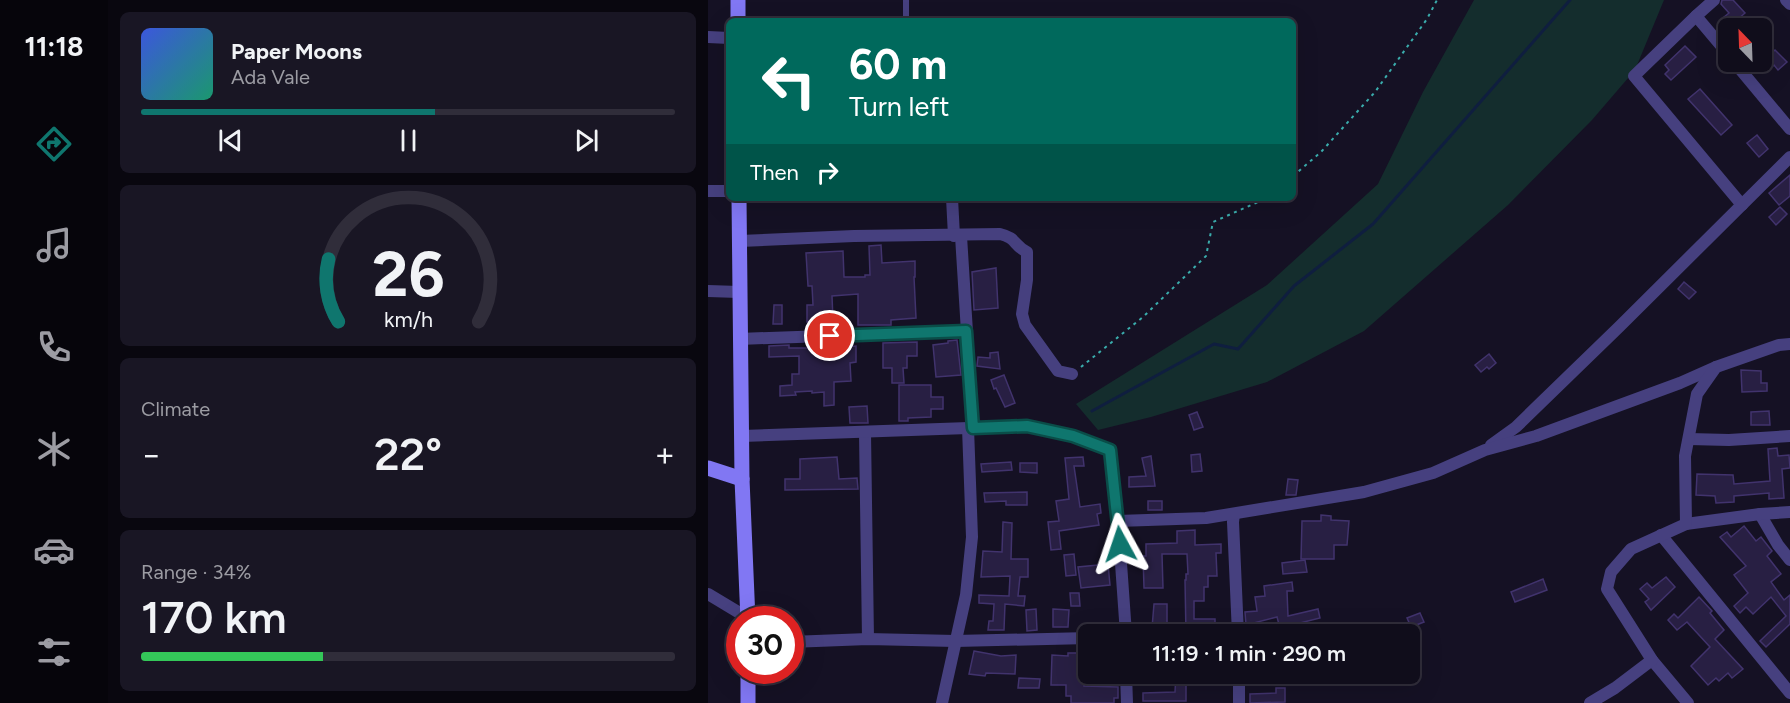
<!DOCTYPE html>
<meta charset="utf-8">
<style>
body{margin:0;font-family:Figtree,sans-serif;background:#191624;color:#f1f3f6;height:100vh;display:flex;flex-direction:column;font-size:22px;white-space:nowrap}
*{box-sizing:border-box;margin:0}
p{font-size:20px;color:#9c9ca3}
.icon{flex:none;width:33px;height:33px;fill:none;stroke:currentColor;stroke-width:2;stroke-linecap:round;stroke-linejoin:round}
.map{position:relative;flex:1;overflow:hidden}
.panel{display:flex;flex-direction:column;gap:12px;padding:12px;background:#09070f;width:600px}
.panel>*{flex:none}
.top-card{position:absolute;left:18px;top:18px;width:570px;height:183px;border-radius:9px;box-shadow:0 6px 24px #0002,0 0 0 2px #302d3a;background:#00695c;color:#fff;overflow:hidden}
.needle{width:39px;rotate:337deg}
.fabs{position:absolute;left:1010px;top:18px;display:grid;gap:12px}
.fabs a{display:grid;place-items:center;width:54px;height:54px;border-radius:9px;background:#100d1b;box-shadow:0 6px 24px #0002,0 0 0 2px #302d3a;font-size:30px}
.speed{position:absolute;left:18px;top:606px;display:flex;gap:12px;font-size:30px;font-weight:700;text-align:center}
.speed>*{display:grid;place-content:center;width:78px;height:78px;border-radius:50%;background:#100d1b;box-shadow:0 6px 24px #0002,0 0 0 2px #302d3a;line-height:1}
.speed .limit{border:9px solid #d22;background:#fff;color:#111}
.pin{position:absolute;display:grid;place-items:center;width:51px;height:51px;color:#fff;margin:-26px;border:3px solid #fff;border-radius:50%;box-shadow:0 2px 6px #0007}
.me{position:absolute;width:66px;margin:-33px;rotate:355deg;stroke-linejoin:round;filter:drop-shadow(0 0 4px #0008)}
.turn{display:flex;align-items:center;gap:21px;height:126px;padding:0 24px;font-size:27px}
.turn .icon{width:78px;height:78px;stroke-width:2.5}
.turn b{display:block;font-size:42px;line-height:51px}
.then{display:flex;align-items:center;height:57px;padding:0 24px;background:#0003;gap:12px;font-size:22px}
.big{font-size:45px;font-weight:600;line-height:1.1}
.panel .card{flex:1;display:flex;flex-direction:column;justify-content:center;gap:9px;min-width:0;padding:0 21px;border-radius:9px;background:#191624}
.panel .dial{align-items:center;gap:0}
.dial svg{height:156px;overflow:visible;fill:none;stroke:#302d3a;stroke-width:7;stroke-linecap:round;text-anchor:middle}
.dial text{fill:#f1f3f6;stroke:none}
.song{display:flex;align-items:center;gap:18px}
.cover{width:72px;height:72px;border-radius:9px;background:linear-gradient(135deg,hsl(230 70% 55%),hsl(160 70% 35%))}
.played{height:6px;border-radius:3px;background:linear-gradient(90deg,#0f766e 55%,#302d3a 55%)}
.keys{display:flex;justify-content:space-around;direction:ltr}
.heat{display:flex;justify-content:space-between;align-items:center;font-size:33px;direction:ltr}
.charge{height:9px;border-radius:4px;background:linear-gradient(90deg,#34c759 34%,#302d3a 0)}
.trip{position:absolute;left:370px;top:624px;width:342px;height:60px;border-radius:9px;background:#100d1b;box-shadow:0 6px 24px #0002,0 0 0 2px #302d3a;font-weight:600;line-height:60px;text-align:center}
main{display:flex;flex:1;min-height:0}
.tab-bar{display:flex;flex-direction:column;width:108px;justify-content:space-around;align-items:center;background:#06050b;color:#9c9ca3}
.tab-bar .icon{width:42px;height:42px}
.tab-bar .active{color:#0f766e}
.tab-bar b{font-size:27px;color:#f1f3f6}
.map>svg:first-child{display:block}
.green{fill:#142d2d}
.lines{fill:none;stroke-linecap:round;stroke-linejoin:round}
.stream{stroke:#0f1e3f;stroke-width:3}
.building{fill:#281f43;stroke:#41336d;stroke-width:1.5}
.path{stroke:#3aacac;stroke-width:2;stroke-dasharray:3 4.5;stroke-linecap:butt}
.lane{stroke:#46407f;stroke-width:6}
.street{stroke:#46407f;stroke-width:12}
.secondary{stroke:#8177f3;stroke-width:15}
.route-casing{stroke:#0a4d48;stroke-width:15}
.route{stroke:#0f766e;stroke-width:10}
</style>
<main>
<nav class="tab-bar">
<b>11:18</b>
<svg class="icon active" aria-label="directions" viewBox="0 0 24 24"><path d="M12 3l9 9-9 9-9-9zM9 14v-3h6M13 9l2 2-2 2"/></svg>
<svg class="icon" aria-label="music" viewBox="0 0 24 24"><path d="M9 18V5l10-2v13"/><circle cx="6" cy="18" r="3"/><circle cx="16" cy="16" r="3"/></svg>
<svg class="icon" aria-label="phone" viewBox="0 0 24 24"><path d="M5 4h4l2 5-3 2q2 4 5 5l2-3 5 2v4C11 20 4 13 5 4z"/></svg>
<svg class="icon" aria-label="climate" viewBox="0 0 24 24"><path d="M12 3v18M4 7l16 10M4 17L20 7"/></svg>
<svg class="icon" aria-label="car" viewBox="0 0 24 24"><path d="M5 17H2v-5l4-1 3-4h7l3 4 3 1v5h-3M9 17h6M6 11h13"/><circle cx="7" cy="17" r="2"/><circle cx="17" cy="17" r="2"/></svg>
<svg class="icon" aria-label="filters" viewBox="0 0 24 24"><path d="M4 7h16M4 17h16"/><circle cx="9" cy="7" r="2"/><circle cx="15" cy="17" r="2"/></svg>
</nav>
<section class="panel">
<div class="card">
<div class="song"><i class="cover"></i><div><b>Paper Moons</b><p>Ada Vale</p></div></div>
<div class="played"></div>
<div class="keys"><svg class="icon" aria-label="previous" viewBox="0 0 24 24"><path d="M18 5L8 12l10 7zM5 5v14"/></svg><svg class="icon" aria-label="pause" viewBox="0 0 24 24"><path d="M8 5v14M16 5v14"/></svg><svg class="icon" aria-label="next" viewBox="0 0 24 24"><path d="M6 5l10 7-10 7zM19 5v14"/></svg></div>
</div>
<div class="card dial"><svg viewBox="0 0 100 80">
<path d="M14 69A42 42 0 1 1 86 69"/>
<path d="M14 69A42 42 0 0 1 9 37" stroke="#0f766e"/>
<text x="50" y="56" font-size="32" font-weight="700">26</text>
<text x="50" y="72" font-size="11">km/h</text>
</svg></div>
<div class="card"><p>Climate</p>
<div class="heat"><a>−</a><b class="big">22°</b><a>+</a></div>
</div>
<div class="card"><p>Range · 34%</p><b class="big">170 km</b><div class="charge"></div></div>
</section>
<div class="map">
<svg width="1082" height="703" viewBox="0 0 1082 703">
<rect width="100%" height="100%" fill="#151124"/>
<!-- green -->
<polygon class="green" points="766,0 956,0 927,70 884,120 800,205 656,331 559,382 443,417 390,430 368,404 559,285 670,184 715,92"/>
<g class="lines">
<!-- stream -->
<polyline class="stream" points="384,411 506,344 530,349 586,286 665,224 862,0"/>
</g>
<!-- building -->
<g class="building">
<polygon points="1014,0 1025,0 1037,13 1023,25 1016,17 1021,13 1013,4"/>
<polygon points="977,46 988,57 963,80 957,74 961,70 957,65"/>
<polygon points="1067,50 1079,62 1070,70 1066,65 1063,68 1056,60"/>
<polygon points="992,89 1024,125 1013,135 980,99"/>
<polygon points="1049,135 1060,149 1051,157 1039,143"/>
<polygon points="1082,175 1082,196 1071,205 1061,193"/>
<polygon points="1072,207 1079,214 1068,225 1061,217"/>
<polygon points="173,245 174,263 207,261 207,277 206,277 208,318 183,320 183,325 150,325 150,294 124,296 125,320 99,322 99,305 105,305 104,286 100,286 98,253 135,251 136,277 157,277 157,275 162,275 161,246"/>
<polygon points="288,268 290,308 266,310 264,272"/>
<polygon points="976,282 988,292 981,299 970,289"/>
<polygon points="66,305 74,305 74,324 65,324"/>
<polygon points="249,340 253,375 228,377 225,345 240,343 240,341"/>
<polygon points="209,342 209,356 199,356 199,368 195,368 196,383 184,383 184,368 175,368 175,343"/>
<polygon points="137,344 137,347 148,346 148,362 142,363 143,381 126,382 126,405 116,406 116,392 104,393 104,391 87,392 88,395 72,396 72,386 84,385 84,374 91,374 91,356 61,357 61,346 81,345 81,348 102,348 101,345"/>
<polygon points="290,352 292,369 269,366 270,357 282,358 282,353"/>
<polygon points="781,354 788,363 781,369 779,367 773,372 767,365"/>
<polygon points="1033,370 1053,371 1053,383 1059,383 1059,391 1034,392"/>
<polygon points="296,375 307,403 297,407 288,388 286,389 283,380"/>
<polygon points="191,385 223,385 223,397 235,397 235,409 223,409 223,417 200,418 200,421 191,421"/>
<polygon points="159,406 160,423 142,423 141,407"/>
<polygon points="1061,411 1062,425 1043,425 1043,412"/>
<polygon points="489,412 495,427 486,430 481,415"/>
<polygon points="1069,448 1070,456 1081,455 1082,468 1074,469 1076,498 1061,499 1061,493 1026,496 1026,502 1008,503 1007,496 988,495 989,474 1025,475 1026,484 1062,481 1060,449"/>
<polygon points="492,454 494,471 484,472 483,455"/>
<polygon points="443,456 447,486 421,487 421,477 438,476 434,458"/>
<polygon points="129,457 131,479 149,478 150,489 77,490 77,479 92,479 92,459"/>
<polygon points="375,457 376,466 366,466 372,507 392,504 393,513 389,514 391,525 351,531 353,549 343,550 340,522 351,521 348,501 361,499 357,458"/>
<polygon points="303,462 304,470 274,472 273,464"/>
<polygon points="312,463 329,463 329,473 312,472"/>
<polygon points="580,479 590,480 588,495 578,495"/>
<polygon points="319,492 319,505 298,505 298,501 277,502 276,493"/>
<rect x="440" y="501" width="14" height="9"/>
<polygon points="613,515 623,516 623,520 641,521 639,545 626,545 626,559 593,559 594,521 613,521"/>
<polygon points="295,522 304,523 303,559 320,559 320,577 312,577 310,596 317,596 316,606 297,604 296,630 280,630 281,621 285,621 286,604 271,603 271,595 301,596 302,576 273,577 275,551 294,552"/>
<polygon points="1036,526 1048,541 1053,537 1064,551 1059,556 1073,574 1063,582 1076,600 1082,595 1082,624 1058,647 1052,641 1078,616 1063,597 1045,614 1038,607 1032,613 1026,606 1040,593 1026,575 1038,566 1012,537 1019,532 1023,537"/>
<polygon points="487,530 487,545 513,544 513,553 508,553 509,576 500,576 500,587 496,587 496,601 486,601 486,619 507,619 507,627 488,627 488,634 478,634 477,580 478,580 478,574 480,574 479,554 454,554 455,588 436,588 435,556 438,556 438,544 469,543 469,531"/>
<polygon points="366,554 368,575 358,576 356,555"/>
<polygon points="597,560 599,572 575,574 574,563"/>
<polygon points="400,564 402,585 373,588 370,567"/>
<polygon points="958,577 967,587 943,610 937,602 941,599 932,589 939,583 944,588"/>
<polygon points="835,579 839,590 807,602 803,592"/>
<polygon points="584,582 585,591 579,591 580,616 610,609 612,618 572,628 569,617 538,625 537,612 549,611 547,597 557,596 556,586"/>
<polygon points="362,593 371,593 372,606 363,606"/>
<polygon points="991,597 1004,611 1002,613 1016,630 1007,639 1035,669 1024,678 1020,673 1011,681 1008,678 1000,685 983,666 1002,647 979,622 969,630 960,620 966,614 970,618"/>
<polygon points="446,604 459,604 459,634 451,634 451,628 444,628"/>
<polygon points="328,609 329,630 319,631 318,610"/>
<polygon points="345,609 361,610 360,627 345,627"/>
<polygon points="712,613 716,622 703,627 699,618"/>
<polygon points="266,651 293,656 308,655 307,674 278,673 277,676 261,674"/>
<polygon points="360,653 381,653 381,665 377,665 376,686 410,687 410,698 406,698 406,703 363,703 363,696 358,696 358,685 343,685 344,655 360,656"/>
<polygon points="468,674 478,674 478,701 435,701 435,693 467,692"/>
<polygon points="311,678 332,679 331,688 310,688"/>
<polygon points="568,688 577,688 577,702 542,703 542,694 568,693"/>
</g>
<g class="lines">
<!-- path -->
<g class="path">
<polyline points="585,176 613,152 667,92 719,19 729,0"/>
<polyline points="373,367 435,317 498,256 505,222 559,198"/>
</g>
<!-- lane -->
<polyline class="lane" points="198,21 198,0"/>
<!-- street -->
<g class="street">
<polyline points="1006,0 988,16 926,76 1034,205"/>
<polyline points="1078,0 1082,4"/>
<polyline points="988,16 1020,54"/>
<polyline points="0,37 21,38"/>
<polyline points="1026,62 1082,129"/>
<polyline points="0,191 21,191"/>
<polyline points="244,198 246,236"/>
<polyline points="253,236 265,428"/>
<path d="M32,241L146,236L292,234C309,238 305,245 319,252V280L314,314L317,325L350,371L364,374"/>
<polyline points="0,291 31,292"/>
<polyline points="31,339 258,331"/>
<polyline points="157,433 160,639"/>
<polyline points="34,436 319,426 365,436 402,450 410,521 418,634"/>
<polyline points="981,439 1021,440 1082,436"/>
<polyline points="783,445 808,427 911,327 1082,157"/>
<polyline points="526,514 525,522 530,634"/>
<polyline points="1052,514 1070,545 1082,560"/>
<polyline points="410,521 498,518 656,492 725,473 777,450 828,436 972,383 1008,367"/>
<polyline points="978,524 1052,514 1082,512"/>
<polyline points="953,535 1082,693"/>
<polyline points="0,594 40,618"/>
<polyline points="82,642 160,639 247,641 381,638"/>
<polyline points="944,660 980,703"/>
<polyline points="418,674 419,703"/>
<polyline points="531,674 531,703"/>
<polyline points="234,703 258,595 264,537 260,428"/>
<polyline points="882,703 907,688 944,660 899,589 903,572 923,549 978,524 977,456 989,394 1008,367 1071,345 1082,344"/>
</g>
<!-- secondary -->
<g class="secondary">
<polyline points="30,0 30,21"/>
<polyline points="31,198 34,479 40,620"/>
<polyline points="0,468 34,479"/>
<polyline points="40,670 40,703"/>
</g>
</g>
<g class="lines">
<!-- route casing -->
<g class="route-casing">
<polyline id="route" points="122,336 258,331 265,428 319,426 365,436 402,450 412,544"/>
</g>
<!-- route -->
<use href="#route" class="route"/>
</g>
</svg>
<div class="fabs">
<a><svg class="needle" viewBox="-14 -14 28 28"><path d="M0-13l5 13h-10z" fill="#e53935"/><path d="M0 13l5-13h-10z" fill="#9c9ca3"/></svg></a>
</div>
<div class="speed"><div class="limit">30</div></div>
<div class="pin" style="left:122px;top:336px;background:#d93025"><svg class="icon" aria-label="arrive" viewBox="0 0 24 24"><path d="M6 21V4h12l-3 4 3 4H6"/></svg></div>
<svg class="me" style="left:412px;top:544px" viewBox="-20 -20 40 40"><path d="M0-17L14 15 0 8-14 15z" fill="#0f766e" stroke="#fff" stroke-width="4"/></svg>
<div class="trip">11:19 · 1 min · 290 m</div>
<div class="top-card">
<div class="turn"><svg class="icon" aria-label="left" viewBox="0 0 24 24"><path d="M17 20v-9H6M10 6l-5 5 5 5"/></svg><div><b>60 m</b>Turn left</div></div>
<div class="then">Then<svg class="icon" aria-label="right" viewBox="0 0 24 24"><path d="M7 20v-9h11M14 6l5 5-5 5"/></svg></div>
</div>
</div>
</main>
